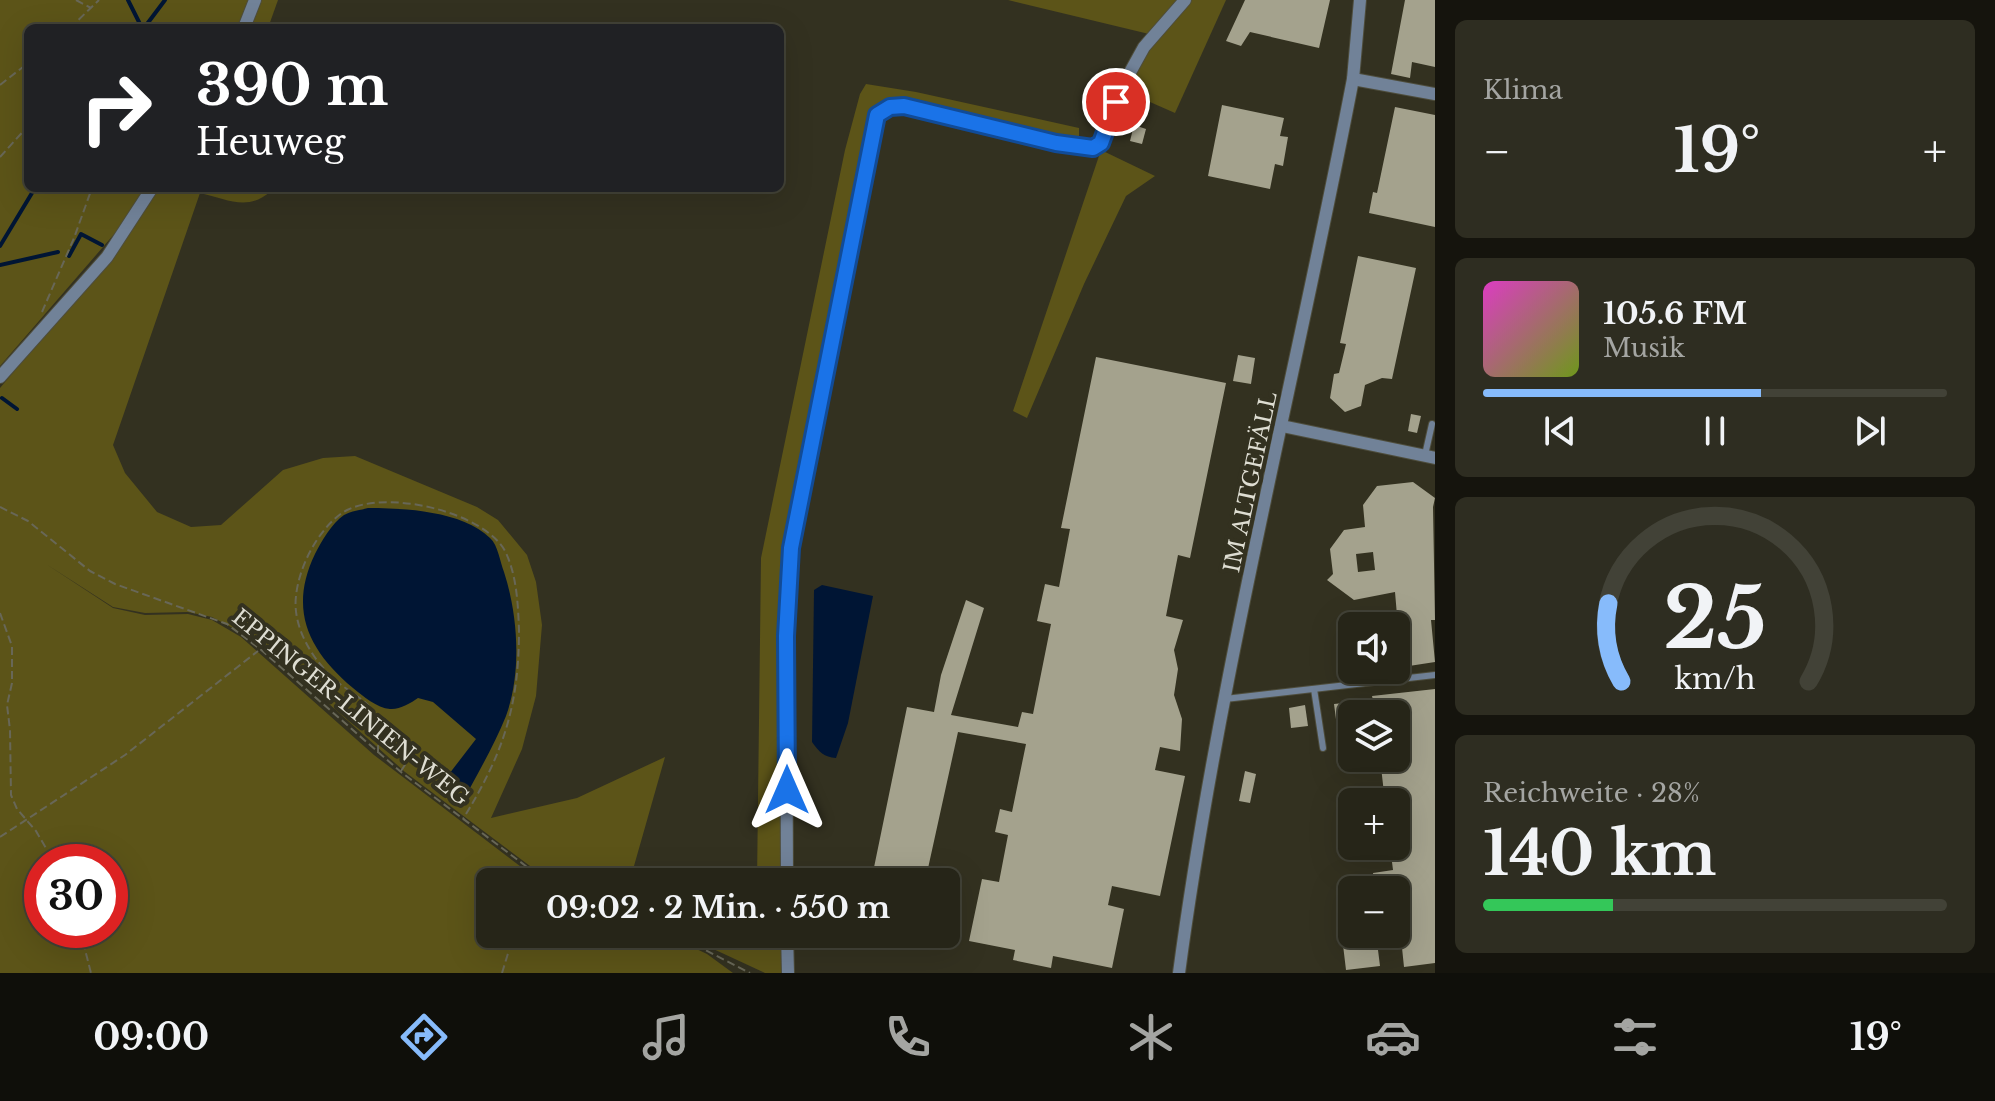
<!DOCTYPE html>
<html lang="de">
<meta charset="utf-8">
<style>
body{margin:0;font-family:"Libre Baskerville",serif;background:#2e2d21;color:#f1f3f6;height:100vh;display:flex;flex-direction:column;font-size:30px;white-space:nowrap}
*{box-sizing:border-box;margin:0}
p{font-size:26px;color:#a4a5a2}
.icon{flex:none;width:44px;height:44px;fill:none;stroke:currentColor;stroke-width:2;stroke-linecap:round;stroke-linejoin:round}
.map{position:relative;flex:1;overflow:hidden}
.details{display:flex;flex-direction:column;gap:20px;padding:20px;background:#15140d;width:560px}
.details>*{flex:none}
.top-card{position:absolute;left:24px;top:24px;width:760px;height:168px;border-radius:12px;box-shadow:0 8px 32px #0002,0 0 0 2px #424237;background:#202124;color:#fff;overflow:hidden}
.tools{position:absolute;left:1338px;top:612px;display:grid;gap:16px}
.tools a{display:grid;place-items:center;width:72px;height:72px;border-radius:12px;background:#262518;box-shadow:0 8px 32px #0002,0 0 0 2px #424237;font-size:40px}
.speed{position:absolute;left:24px;top:844px;display:flex;gap:16px;font-size:40px;font-weight:700;text-align:center}
.speed>*{display:grid;place-content:center;width:104px;height:104px;border-radius:50%;background:#262518;box-shadow:0 8px 32px #0002,0 0 0 2px #424237;line-height:1}
.speed .limit{border:12px solid #d22;background:#fff;color:#111}
.pin{position:absolute;display:grid;place-items:center;width:68px;height:68px;color:#fff;margin:-34px;border:4px solid #fff;border-radius:50%;box-shadow:0 2px 8px #0007}
.me{position:absolute;width:88px;margin:-44px;rotate:0deg;stroke-linejoin:round;filter:drop-shadow(0 0 6px #0008)}
.turn{display:flex;align-items:center;gap:28px;height:168px;padding:0 40px;font-size:36px}
.turn .icon{width:104px;height:104px;stroke-width:2.5}
.turn b{display:block;font-size:56px;line-height:68px}
.big{font-size:60px;font-weight:700;line-height:1.1}
.details .card{flex:1;display:flex;flex-direction:column;justify-content:center;gap:12px;min-width:0;padding:0 28px;border-radius:12px;background:#2e2d21}
.details .dial{align-items:center;gap:0}
.dial svg{height:208px;overflow:visible;fill:none;stroke:#424237;stroke-width:7;stroke-linecap:round;text-anchor:middle}
.dial text{fill:#f1f3f6;stroke:none}
.song{display:flex;align-items:center;gap:24px}
.cover{width:96px;height:96px;border-radius:12px;background:linear-gradient(135deg,hsl(310 70% 55%),hsl(80 70% 35%))}
.played{height:8px;border-radius:4px;background:linear-gradient(90deg,#87bbfb 60%,#424237 60%)}
.keys{display:flex;justify-content:space-around;direction:ltr}
.heat{display:flex;justify-content:space-between;align-items:center;font-size:44px;direction:ltr}
.charge{height:12px;border-radius:6px;background:linear-gradient(90deg,#34c759 28%,#424237 0)}
.trip{position:absolute;left:476px;top:868px;width:484px;height:80px;border-radius:12px;background:#262518;box-shadow:0 8px 32px #0002,0 0 0 2px #424237;font-weight:700;line-height:80px;text-align:center}
.menu{display:flex;height:128px;justify-content:space-around;align-items:center;background:#0f0f0a;color:#a4a5a2}
.menu .icon{width:56px;height:56px}
.menu .selected{color:#87bbfb}
.menu b{font-size:36px;color:#f1f3f6}
main{display:flex;flex:1;min-height:0}
.map>svg:first-child{display:block}
.green{fill:#5c5418;fill-rule:evenodd}
.water{fill:#001534}
.lines{fill:none;stroke-linecap:round;stroke-linejoin:round}
.stream{stroke:#001534;stroke-width:4}
.building{fill:#a4a28d;fill-rule:evenodd}
.lane-casing{stroke:#4e4d3c;stroke-width:8}
.street-casing{stroke:#4e4d3c;stroke-width:14}
.path{stroke:#686757;stroke-width:2;stroke-dasharray:8 4;stroke-linecap:butt}
.lane{stroke:#718298;stroke-width:6}
.street{stroke:#718298;stroke-width:12}
.route-casing{stroke:#114b97;stroke-width:20}
.route{stroke:#1a73e8;stroke-width:14}
.labels{text-anchor:middle;stroke-width:8;stroke-linejoin:round;paint-order:stroke}
.street-label{font-size:22px;fill:#deddd2;stroke:#333120}
</style>
<main>
<div class="map">
<svg width="1435" height="973" viewBox="0 0 1435 973">
<rect width="100%" height="100%" fill="#333120"/>
<!-- green -->
<g class="green">
<polygon points="0,0 250,0 239,28 28,28 28,188 146,188 122,225 0,366"/>
<polygon points="260,0 278,0 268,28 249,28"/>
<polygon points="1008,0 1178,0 1149,34"/>
<polygon points="1190,0 1226,0 1175,113 1125,91 1148,51"/>
<polygon points="866,84 916,92 1079,128 1079,136 1071,141 887,102 870,115 788,547 783,882 757,882 761,558 845,150 860,94"/>
<polygon points="1101,150 1155,176 1126,196 1084,284 1027,418 1013,411"/>
<path d="M155,188H270L271,191C248,212 227,199 200,193L113,445L125,473L157,512L191,527L221,525L283,470L323,458L355,456L477,507L498,520L527,555L536,582L542,625L536,696L522,749L491,818L577,798L665,757L632,873L658,882L550,881L405,772L261,643L212,617L188,612L145,613L113,607L46,564L113,608L145,615L188,614L212,620L241,637L374,755L541,882H490V934H665L707,954L733,973H0V388L109,259ZM42,862H110V930H42Z"/>
<polygon points="681,934 783,934 783,973 765,973"/>
</g>
<!-- water -->
<g class="water">
<path d="M368,508C404,508 463,511 490,538C498,545 500,562 504,572C518,615 522,672 506,716C496,741 483,764 470,788H461L446,778L476,739L433,702L418,698C411,703 399,710 390,709C377,708 363,696 353,688C309,651 288,610 315,554C321,542 332,523 344,515C351,511 361,510 368,508Z"/>
<path d="M822,585L873,596L848,723L836,758C824,757 819,752 812,742L814,590Z"/>
</g>
<g class="lines">
<!-- stream -->
<g class="stream">
<polyline points="128,0 142,28"/>
<polyline points="144,28 165,0"/>
<polyline points="0,246 35,188"/>
<polyline points="69,256 81,234 102,245"/>
<polyline points="0,265 58,252"/>
<polyline points="2,398 17,409"/>
</g>
</g>
<!-- building -->
<g class="building">
<polygon points="1245,0 1330,0 1319,48 1250,32 1241,46 1226,41"/>
<polygon points="1405,0 1435,0 1435,67 1412,62 1410,78 1391,74"/>
<polygon points="1222,105 1284,118 1280,136 1288,137 1283,166 1275,164 1270,189 1208,176"/>
<polygon points="1395,107 1435,115 1435,227 1369,213 1373,192 1377,193"/>
<polygon points="1134,125 1146,129 1142,144 1130,141"/>
<polygon points="1358,256 1416,268 1392,379 1382,378 1365,385 1361,406 1345,412 1330,398 1334,374 1339,373 1346,344 1340,343"/>
<polygon points="1238,355 1255,358 1251,384 1233,381"/>
<polygon points="1096,357 1226,383 1190,558 1178,555 1166,616 1183,620 1174,650 1178,669 1174,695 1182,719 1180,751 1160,747 1155,770 1185,776 1160,896 1112,886 1108,905 1124,909 1112,968 1053,956 1051,968 1013,960 1015,950 969,941 982,879 999,882 1008,835 995,832 1000,809 1012,812 1026,744 958,732 925,882 871,882 907,707 934,712 941,675 966,600 984,608 951,715 1018,727 1022,712 1033,714 1051,624 1037,621 1045,584 1059,587 1070,529 1061,528"/>
<polygon points="1411,414 1421,416 1417,433 1408,431"/>
<path d="M1413,482L1435,498L1433,507L1435,620H1431L1435,662L1396,668V627H1398L1395,592L1354,600L1327,580L1333,574L1330,549L1344,530L1365,527L1363,505L1377,486ZM1373,552L1375,570L1358,572L1356,554Z"/>
<polygon points="1435,689 1435,963 1404,967 1396,890 1375,890 1373,873 1393,870 1390,846 1396,846 1396,802 1385,802 1380,758 1396,758 1396,714 1352,714 1352,741 1339,742 1334,704 1373,700 1372,696"/>
<polygon points="1305,705 1308,726 1291,728 1289,708"/>
<polygon points="1245,771 1256,774 1250,803 1239,801"/>
<polygon points="1352,919 1352,934 1376,934 1380,966 1346,970 1340,920"/>
</g>
<g class="lines">
<!-- lane casing -->
<g class="lane-casing">
<g id="lane">
<polyline points="1425,455 1432,424"/>
<polyline points="1314,689 1323,748"/>
<polyline points="1225,699 1435,675"/>
</g>
</g>
<!-- street casing -->
<g class="street-casing">
<g id="street">
<polyline points="244,28 255,0"/>
<polyline points="1353,79 1435,94"/>
<polyline points="0,377 107,257 152,188"/>
<polyline points="1282,426 1435,458"/>
<polyline points="787,882 786,636 791,548 877,115 890,107 904,106 1056,143 1097,148 1101,143 1123,85 1144,47 1185,0"/>
<polyline points="787,934 788,973"/>
<path d="M1179,973C1219,673 1296,377 1353,79L1360,0"/>
</g>
</g>
<!-- path -->
<g class="path">
<polyline points="76,0 91,8"/>
<polyline points="70,28 99,0"/>
<polyline points="0,85 28,63"/>
<polyline points="0,157 28,126"/>
<polyline points="42,312 74,238 92,188"/>
<polyline points="0,507 28,521 90,571 115,584 227,624 260,649 401,772 547,882"/>
<polyline points="0,613 12,646 12,683 7,705 10,730 11,795 17,809 36,831 54,862"/>
<path d="M378,753C378,741 380,722 373,711C367,701 350,692 340,684C315,664 292,629 296,596C299,566 318,530 342,513C380,487 486,511 506,553C517,577 518,605 519,630C519,707 503,754 463,819"/>
<polyline points="401,771 418,745"/>
<polyline points="0,837 125,755 258,651"/>
<polyline points="80,930 91,973"/>
<polyline points="674,934 750,973"/>
<polyline points="502,973 514,934"/>
</g>
<!-- lane -->
<use href="#lane" class="lane"/>
<!-- street -->
<use href="#street" class="street"/>
</g>
<g class="lines">
<!-- route casing -->
<g class="route-casing">
<polyline id="route" points="787,790 786,636 791,548 877,115 890,107 904,106 1056,143 1093,148 1101,143 1116,102"/>
</g>
<!-- route -->
<use href="#route" class="route"/>
</g>
<g class="labels">
<!-- street labels -->
<g class="street-label">
<text transform="translate(1250 482) rotate(-78)" y="8">IM ALTGEFÄLL</text>
<text transform="translate(351 707) rotate(39)" y="8">EPPINGER-LINIEN-WEG</text>
</g>
</g>
</svg>
<div class="tools">
<a><svg class="icon" aria-label="sound" viewBox="0 0 24 24"><path d="M4 9h4l5-4v14l-5-4H4zM17 9q2 3 0 6"/></svg></a>
<a><svg class="icon" aria-label="layers" viewBox="0 0 24 24"><path d="M12 4l9 5-9 5-9-5zM3 14l9 5 9-5"/></svg></a>
<a>+</a>
<a>−</a>
</div>
<div class="speed"><div class="limit">30</div></div>
<div class="pin" style="left:1116px;top:102px;background:#d93025"><svg class="icon" aria-label="arrive" viewBox="0 0 24 24"><path d="M6 21V4h12l-3 4 3 4H6"/></svg></div>
<svg class="me" style="left:787px;top:790px" viewBox="-20 -20 40 40"><path d="M0-17L14 15 0 8-14 15z" fill="#1a73e8" stroke="#fff" stroke-width="4"/></svg>
<div class="trip">09:02 · 2 Min. · 550 m</div>
<div class="top-card">
<div class="turn"><svg class="icon" aria-label="right" viewBox="0 0 24 24"><path d="M7 20v-9h11M14 6l5 5-5 5"/></svg><div><b>390 m</b>Heuweg</div></div>
</div>
</div>
<section class="details">
<div class="card"><p>Klima</p>
<div class="heat"><a>−</a><b class="big">19°</b><a>+</a></div>
</div>
<div class="card">
<div class="song"><i class="cover"></i><div><b>105.6 FM</b><p>Musik</p></div></div>
<div class="played"></div>
<div class="keys"><svg class="icon" aria-label="previous" viewBox="0 0 24 24"><path d="M18 5L8 12l10 7zM5 5v14"/></svg><svg class="icon" aria-label="pause" viewBox="0 0 24 24"><path d="M8 5v14M16 5v14"/></svg><svg class="icon" aria-label="next" viewBox="0 0 24 24"><path d="M6 5l10 7-10 7zM19 5v14"/></svg></div>
</div>
<div class="card dial"><svg viewBox="0 0 100 80">
<path d="M14 69A42 42 0 1 1 86 69"/>
<path d="M14 69A42 42 0 0 1 9 39" stroke="#87bbfb"/>
<text x="50" y="56" font-size="32" font-weight="700">25</text>
<text x="50" y="72" font-size="11">km/h</text>
</svg></div>
<div class="card"><p>Reichweite · 28%</p><b class="big">140 km</b><div class="charge"></div></div>
</section>
</main>
<nav class="menu">
<b>09:00</b>
<svg class="icon selected" aria-label="directions" viewBox="0 0 24 24"><path d="M12 3l9 9-9 9-9-9zM9 14v-3h6M13 9l2 2-2 2"/></svg>
<svg class="icon" aria-label="music" viewBox="0 0 24 24"><path d="M9 18V5l10-2v13"/><circle cx="6" cy="18" r="3"/><circle cx="16" cy="16" r="3"/></svg>
<svg class="icon" aria-label="phone" viewBox="0 0 24 24"><path d="M5 4h4l2 5-3 2q2 4 5 5l2-3 5 2v4C11 20 4 13 5 4z"/></svg>
<svg class="icon" aria-label="climate" viewBox="0 0 24 24"><path d="M12 3v18M4 7l16 10M4 17L20 7"/></svg>
<svg class="icon" aria-label="car" viewBox="0 0 24 24"><path d="M5 17H2v-5l4-1 3-4h7l3 4 3 1v5h-3M9 17h6M6 11h13"/><circle cx="7" cy="17" r="2"/><circle cx="17" cy="17" r="2"/></svg>
<svg class="icon" aria-label="filters" viewBox="0 0 24 24"><path d="M4 7h16M4 17h16"/><circle cx="9" cy="7" r="2"/><circle cx="15" cy="17" r="2"/></svg>
<b>19°</b>
</nav>
